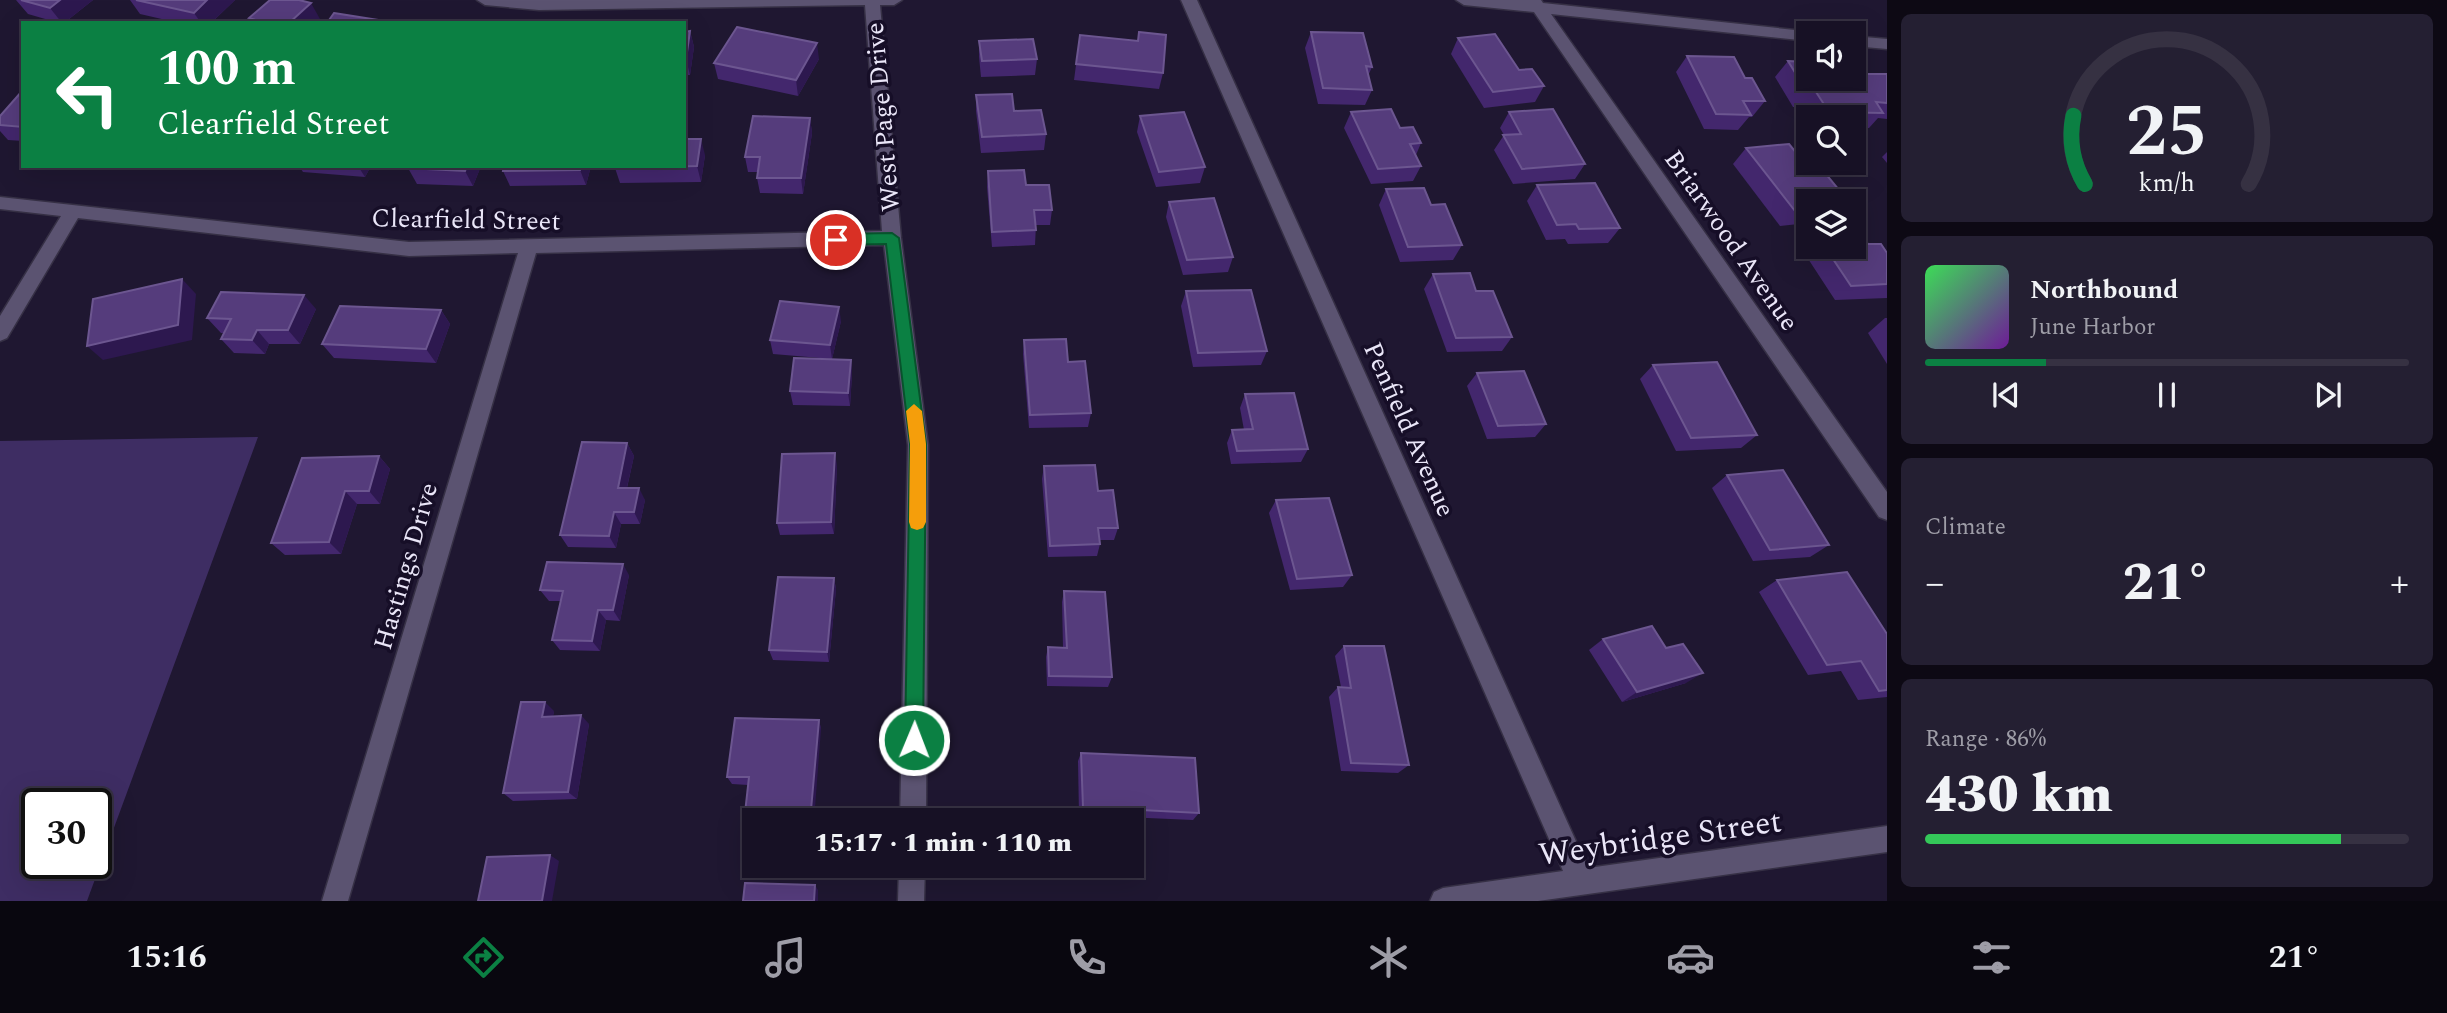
<!DOCTYPE html>
<meta charset="utf-8">
<style>
body{margin:0;font-family:Spectral,serif;background:#241f32;color:#f1f3f6;height:100vh;display:flex;flex-direction:column;font-size:26px;white-space:nowrap}
*{box-sizing:border-box;margin:0}
p{font-size:23px;color:#9e9da7}
.icon{flex:none;width:38px;height:38px;fill:none;stroke:currentColor;stroke-width:2;stroke-linecap:round;stroke-linejoin:round}
.map{position:relative;flex:1;overflow:hidden}
.sheet{display:flex;flex-direction:column;gap:14px;padding:14px;background:#0d0914;width:560px}
.sheet>*{flex:none}
.hud{position:absolute;left:21px;top:21px;width:665px;height:147px;border-radius:0px;box-shadow:0 7px 28px #0002,0 0 0 2px #363142;background:#0b8043;color:#fff;overflow:hidden}
.tools{position:absolute;left:1796px;top:21px;display:grid;gap:14px}
.tools a{display:grid;place-items:center;width:70px;height:70px;border-radius:0px;background:#171125;box-shadow:0 7px 28px #0002,0 0 0 2px #363142;font-size:35px}
.speed{position:absolute;left:21px;top:788px;display:flex;gap:14px;font-size:35px;font-weight:700;text-align:center}
.speed>*{display:grid;place-content:center;width:91px;height:91px;border-radius:50%;background:#171125;box-shadow:0 7px 28px #0002,0 0 0 2px #363142;line-height:1}
.speed .limit{border:4px solid #111;border-radius:10px;background:#fff;color:#111}
.pin{position:absolute;display:grid;place-items:center;width:60px;height:60px;color:#fff;margin:-30px;border:4px solid #fff;border-radius:50%;box-shadow:0 2px 7px #0007}
.me{position:absolute;width:77px;margin:-38px;rotate:1deg;stroke-linejoin:round;filter:drop-shadow(0 0 5px #0008)}
.turn{display:flex;align-items:center;gap:24px;height:147px;padding:0 21px;font-size:32px}
.turn .icon{width:91px;height:91px;stroke-width:2.5}
.turn b{display:block;font-size:49px;line-height:60px}
.big{font-size:52px;font-weight:800;line-height:1.1}
.sheet .card{flex:1;display:flex;flex-direction:column;justify-content:center;gap:10px;min-width:0;padding:0 24px;border-radius:10px;background:#241f32}
.sheet .dial{align-items:center;gap:0}
.dial svg{height:182px;overflow:visible;fill:none;stroke:#363142;stroke-width:7;stroke-linecap:round;text-anchor:middle}
.dial text{fill:#f1f3f6;stroke:none}
.song{display:flex;align-items:center;gap:21px}
.cover{width:84px;height:84px;border-radius:10px;background:linear-gradient(135deg,hsl(130 70% 55%),hsl(280 70% 35%))}
.played{height:7px;border-radius:4px;background:linear-gradient(90deg,#0b8043 25%,#363142 25%)}
.keys{display:flex;justify-content:space-around;direction:ltr}
.heat{display:flex;justify-content:space-between;align-items:center;font-size:38px;direction:ltr}
.charge{height:10px;border-radius:5px;background:linear-gradient(90deg,#34c759 86%,#363142 0)}
.trip{position:absolute;left:742px;top:808px;width:402px;height:70px;border-radius:0px;background:#171125;box-shadow:0 7px 28px #0002,0 0 0 2px #363142;font-weight:800;line-height:70px;text-align:center}
.tab-bar{display:flex;height:112px;justify-content:space-around;align-items:center;background:#09070f;color:#9e9da7}
.tab-bar .icon{width:49px;height:49px}
.tab-bar .selected{color:#0b8043}
.tab-bar b{font-size:32px;color:#f1f3f6}
main{display:flex;flex:1;min-height:0}
.map>svg:first-child{display:block}
.green{fill:#3e2d63;fill-rule:evenodd}
.lines{fill:none;stroke-linecap:round;stroke-linejoin:round}
.minor-casing{stroke:#363045;stroke-width:3}
.minor{fill:#5b5371;fill-rule:evenodd}
.wall{fill:#43276d}
.shaded-wall{fill:#2d184f}
.building{fill:#553c7c;stroke:#6c5690;stroke-width:2}
.route{fill:#0b8043;stroke:#07532c;stroke-width:2}
.slow{fill:#f59e0b}
.labels{text-anchor:middle;stroke-width:7;stroke-linejoin:round;paint-order:stroke}
.street-label{font-size:26px;fill:#eae6f8;stroke:#160e27}
.near-street-label{font-size:32px;fill:#eae6f8;stroke:#160e27}
</style>
<main>
<div class="map">
<svg width="1887" height="901" viewBox="0 0 1887 901">
<rect width="100%" height="100%" fill="#1f1731"/>
<!-- green -->
<path class="green" d="M258,437L87,901H0V441ZM37,803H96V863H37Z"/>
<g class="lines">
<!-- minor casing -->
<g class="minor-casing">
<g id="minor">
<polygon points="477,0 902,0 894,5 880,5 901,238 928,445 926,821 900,821 908,445 884,245 536,253 348,901 322,901 518,253 409,256 78,218 7,338 0,341 0,316 61,216 0,209 0,197 409,242 882,231 865,5 539,10 485,5"/>
<polygon points="1181,0 1197,0 1588,868 1887,826 1887,852 1538,901 1430,901 1434,892 1443,888 1563,871"/>
<polygon points="1456,0 1541,0 1543,3 1814,32 1808,33 1808,41 1551,14 1887,492 1887,520 1879,517 1534,12 1464,5"/>
<polygon points="1853,36 1887,39 1887,49 1853,46"/>
<polygon points="899,866 925,866 924,901 898,901"/>
</g>
</g>
<!-- minor -->
<use href="#minor" class="minor"/>
</g>
<!-- wall -->
<g class="wall">
<polygon points="16,0 93,0 64,23 59,23 28,14"/>
<polygon points="130,0 235,0 211,23 179,23 140,14"/>
<polygon points="249,18 320,19 316,23 252,23"/>
<polygon points="690,31 694,47 690,75 684,75 684,32"/>
<polygon points="1139,32 1163,73 1159,89 1074,80 1080,35 1138,41"/>
<polygon points="1311,32 1372,67 1368,76 1372,90 1365,105 1318,104 1305,48"/>
<polygon points="1458,38 1544,86 1535,102 1484,108 1451,54"/>
<polygon points="979,41 1037,59 1035,75 981,77 979,57"/>
<polygon points="1687,56 1745,78 1765,101 1752,117 1749,117 1738,130 1704,129 1676,72"/>
<polygon points="819,59 798,96 718,79 714,63"/>
<polygon points="1788,61 1808,79 1887,74 1887,119 1878,118 1869,128 1853,128 1853,117 1809,117 1803,107 1793,107 1775,77"/>
<polygon points="23,90 23,141 8,140 0,131 0,116"/>
<polygon points="976,95 1014,111 1046,134 1044,150 981,153 976,111"/>
<polygon points="1351,112 1400,128 1421,143 1416,155 1421,166 1413,181 1371,184 1344,128"/>
<polygon points="1509,112 1585,164 1575,179 1513,184 1494,150 1504,135 1500,128"/>
<polygon points="1140,116 1205,167 1200,183 1156,187 1137,132"/>
<polygon points="810,118 812,133 803,194 760,193 757,178 758,172 748,172 745,157"/>
<polygon points="1746,148 1808,201 1808,223 1780,226 1733,164"/>
<polygon points="1887,152 1887,163 1882,157"/>
<polygon points="705,155 701,182 620,183 615,168"/>
<polygon points="299,166 371,166 365,177 303,172"/>
<polygon points="409,166 481,166 473,186 417,184 408,168"/>
<polygon points="504,166 591,166 586,185 510,186 503,171"/>
<polygon points="988,171 1026,185 1052,210 1050,225 1036,225 1035,245 992,247 987,187"/>
<polygon points="1537,185 1620,228 1608,243 1568,244 1565,239 1546,240 1527,201"/>
<polygon points="1386,189 1431,205 1462,245 1453,260 1400,262 1379,205"/>
<polygon points="1169,202 1233,257 1228,272 1183,275 1166,217"/>
<polygon points="1808,242 1808,247 1853,247 1868,244 1887,253 1887,298 1835,300 1801,248"/>
<polygon points="1433,274 1476,291 1512,337 1502,351 1447,352 1424,289"/>
<polygon points="1186,291 1267,351 1261,365 1193,367 1181,306"/>
<polygon points="316,309 300,344 269,344 265,354 234,353 221,339 224,333 221,333 207,318"/>
<polygon points="441,310 450,324 436,363 334,358 322,344"/>
<polygon points="1885,318 1887,318 1887,364 1868,333"/>
<polygon points="841,321 832,359 773,354 770,340"/>
<polygon points="1024,340 1068,362 1091,413 1088,427 1029,428 1023,354"/>
<polygon points="851,360 852,374 850,406 793,405 790,391"/>
<polygon points="1653,365 1757,435 1741,448 1676,451 1640,379"/>
<polygon points="1477,373 1546,424 1535,437 1487,439 1467,386"/>
<polygon points="1245,394 1308,449 1301,462 1231,464 1227,443 1232,430 1244,430 1240,408"/>
<polygon points="627,443 634,456 627,488 645,500 640,524 621,524 616,548 568,547 560,535"/>
<polygon points="379,456 390,469 380,504 357,504 341,554 285,555 271,543"/>
<polygon points="837,465 834,534 780,535 777,523"/>
<polygon points="1044,466 1098,491 1118,528 1114,540 1099,540 1100,544 1097,556 1048,557 1042,479"/>
<polygon points="1727,475 1829,545 1810,557 1753,561 1712,488"/>
<polygon points="1276,500 1352,575 1343,587 1290,590 1269,513"/>
<polygon points="629,575 620,621 606,620 600,651 560,650 552,640 561,601 549,601 540,590"/>
<polygon points="834,578 836,589 829,662 773,660 769,650"/>
<polygon points="1777,580 1887,634 1887,697 1858,700 1841,671 1808,675 1759,592"/>
<polygon points="1064,591 1112,677 1108,687 1047,686 1046,657 1048,647 1063,648 1062,602"/>
<polygon points="1603,639 1666,648 1686,683 1622,702 1589,650"/>
<polygon points="1344,646 1409,765 1398,773 1341,771 1329,697 1338,687 1341,687 1335,656"/>
<polygon points="554,711 553,716 589,724 577,799 513,801 503,793"/>
<polygon points="819,720 821,729 754,821 754,829 748,829 744,822 748,785 732,784 727,777"/>
<polygon points="1081,753 1199,813 1193,820 1079,815 1078,761"/>
</g>
<!-- shaded-wall -->
<g class="shaded-wall">
<polygon points="60,0 93,0 64,23 62,23 50,8"/>
<polygon points="207,0 235,0 211,23 201,23 194,13"/>
<polygon points="311,3 320,19 316,23 289,23"/>
<polygon points="690,31 694,47 690,75 686,59"/>
<polygon points="817,43 819,59 798,96 796,80"/>
<polygon points="810,118 812,133 803,194 801,178"/>
<polygon points="701,139 705,155 701,182 697,166"/>
<polygon points="358,166 371,166 365,177"/>
<polygon points="467,166 481,166 473,186 465,171"/>
<polygon points="581,166 591,166 586,185 580,170"/>
<polygon points="182,279 196,294 192,340 103,360 87,346"/>
<polygon points="304,295 316,309 300,344 288,330"/>
<polygon points="839,307 841,321 832,359 830,345"/>
<polygon points="441,310 450,324 436,363 426,349"/>
<polygon points="257,330 269,344 265,354 252,340"/>
<polygon points="851,360 852,374 850,406 848,393"/>
<polygon points="627,443 634,456 624,500 618,488"/>
<polygon points="835,453 837,465 834,534 831,522"/>
<polygon points="379,456 390,469 380,504 369,491"/>
<polygon points="639,488 645,500 640,524 634,512"/>
<polygon points="345,491 357,504 341,554 329,542"/>
<polygon points="614,512 621,524 616,548 609,536"/>
<polygon points="623,564 629,575 620,621 613,610"/>
<polygon points="834,578 836,589 829,662 827,652"/>
<polygon points="598,610 606,620 600,651 592,641"/>
<polygon points="1703,673 1686,683 1622,702 1637,692"/>
<polygon points="545,702 554,711 551,726 542,717"/>
<polygon points="581,715 589,724 577,799 568,792"/>
<polygon points="819,720 821,729 814,821 810,821"/>
<polygon points="550,855 559,861 552,901 542,901"/>
<polygon points="815,885 818,890 818,901 814,901"/>
</g>
<!-- building -->
<g class="building">
<polygon points="21,0 60,0 50,8"/>
<polygon points="136,0 207,0 194,13"/>
<polygon points="270,0 299,0 311,3 289,23 266,23 249,18"/>
<polygon points="334,13 378,20 375,23 327,23"/>
<polygon points="737,27 817,43 796,80 714,63"/>
<polygon points="690,31 686,59 684,59 684,32"/>
<polygon points="1139,32 1166,35 1163,73 1076,64 1080,35 1138,41"/>
<polygon points="1311,32 1363,33 1372,67 1366,66 1372,90 1323,88"/>
<polygon points="1495,34 1519,70 1532,69 1544,86 1493,92 1458,38"/>
<polygon points="1033,39 1037,59 982,61 979,41"/>
<polygon points="1687,56 1734,57 1745,78 1752,78 1765,101 1743,101 1751,115 1716,114"/>
<polygon points="1788,61 1808,62 1808,79 1853,79 1853,74 1887,74 1887,103 1876,102 1883,113 1829,112 1816,92 1807,92"/>
<polygon points="23,90 23,127 0,125 0,116"/>
<polygon points="1012,94 1014,111 1041,110 1046,134 982,137 976,95"/>
<polygon points="1391,109 1400,128 1413,127 1421,143 1410,144 1421,166 1378,169 1351,112"/>
<polygon points="1553,109 1585,164 1522,169 1503,135 1521,134 1509,112"/>
<polygon points="1184,112 1205,167 1159,172 1140,116"/>
<polygon points="753,116 810,118 801,178 757,178 760,157 745,157"/>
<polygon points="684,139 701,139 697,166 615,168 615,166 684,166"/>
<polygon points="1789,144 1806,165 1817,163 1848,201 1808,201 1808,209 1795,211 1746,148"/>
<polygon points="409,166 467,166 465,171 408,168"/>
<polygon points="504,166 581,166 580,170 503,171"/>
<polygon points="1024,170 1026,185 1049,185 1052,210 1034,210 1036,230 992,232 988,171"/>
<polygon points="1595,183 1620,228 1579,229 1576,224 1557,225 1537,185"/>
<polygon points="1424,188 1431,205 1445,204 1462,245 1408,247 1386,189"/>
<polygon points="1214,198 1233,257 1187,260 1169,202"/>
<polygon points="1853,232 1859,232 1868,244 1881,244 1887,253 1887,284 1851,286 1825,247 1853,247"/>
<polygon points="1470,273 1476,291 1493,291 1512,337 1456,338 1433,274"/>
<polygon points="182,279 178,325 87,346 93,299"/>
<polygon points="1251,290 1267,351 1198,353 1186,291"/>
<polygon points="221,292 304,295 288,330 257,330 252,340 221,339 231,319 207,318"/>
<polygon points="780,301 839,307 830,345 770,340"/>
<polygon points="340,306 441,310 426,349 322,344"/>
<polygon points="1066,339 1068,362 1085,361 1091,413 1030,415 1024,340"/>
<polygon points="794,358 851,360 848,393 790,391"/>
<polygon points="1717,362 1757,435 1691,438 1653,365"/>
<polygon points="1524,371 1546,424 1498,426 1477,373"/>
<polygon points="1294,393 1308,449 1237,451 1232,430 1253,429 1245,394"/>
<polygon points="582,442 627,443 618,488 639,488 634,512 614,512 609,536 560,535"/>
<polygon points="835,453 831,522 777,523 782,454"/>
<polygon points="379,456 369,491 345,491 329,542 271,543 302,458"/>
<polygon points="1095,465 1098,491 1113,490 1118,528 1098,528 1100,544 1050,546 1044,466"/>
<polygon points="1783,470 1829,545 1770,550 1727,475"/>
<polygon points="1329,498 1352,575 1297,579 1276,500"/>
<polygon points="547,562 623,564 613,610 598,610 592,641 552,640 563,591 540,590"/>
<polygon points="1847,572 1887,634 1887,690 1879,691 1861,661 1827,665 1777,580"/>
<polygon points="778,577 834,578 827,652 769,650"/>
<polygon points="1064,591 1105,592 1112,677 1049,676 1048,647 1067,648"/>
<polygon points="1652,626 1666,648 1683,644 1703,673 1637,692 1603,639"/>
<polygon points="1344,646 1384,646 1409,765 1351,763 1338,687 1351,688"/>
<polygon points="521,702 545,702 542,717 581,715 568,792 503,793"/>
<polygon points="735,718 819,720 810,821 754,821 754,822 744,822 749,777 727,777"/>
<polygon points="1081,753 1195,758 1199,813 1083,807"/>
<polygon points="550,855 542,901 478,901 487,857"/>
<polygon points="745,883 815,885 814,901 743,901"/>
</g>
<!-- route -->
<polygon class="route" points="892,233 899,238 926,444 923,740 920,747 914,749 907,747 905,740 910,444 886,244 836,245 829,240 836,234"/>
<!-- slow -->
<polygon class="slow" points="914,404 922,411 926,444 926,522 923,528 917,530 911,528 909,522 910,444 906,411"/>
<g class="labels">
<!-- street labels -->
<g class="street-label">
<text transform="translate(882 117) rotate(-95)" y="9">West Page Drive</text>
<text transform="translate(466 219) rotate(1)" y="9">Clearfield Street</text>
<text transform="translate(1732 240) rotate(55)" y="9">Briarwood Avenue</text>
<text transform="translate(1410 429) rotate(66)" y="9">Penfield Avenue</text>
<text transform="translate(405 566) rotate(-74)" y="9">Hastings Drive</text>
</g>
<!-- near-street labels -->
<g class="near-street-label">
<text transform="translate(1660 837) rotate(-8)" y="11">Weybridge Street</text>
</g>
</g>
</svg>
<div class="tools">
<a><svg class="icon" aria-label="sound" viewBox="0 0 24 24"><path d="M4 9h4l5-4v14l-5-4H4zM17 9q2 3 0 6"/></svg></a>
<a><svg class="icon" aria-label="search" viewBox="0 0 24 24"><circle cx="10" cy="10" r="6"/><path d="M15 15l6 6"/></svg></a>
<a><svg class="icon" aria-label="layers" viewBox="0 0 24 24"><path d="M12 4l9 5-9 5-9-5zM3 14l9 5 9-5"/></svg></a>
</div>
<div class="speed"><div class="limit">30</div></div>
<div class="pin" style="left:836px;top:240px;background:#d93025"><svg class="icon" aria-label="arrive" viewBox="0 0 24 24"><path d="M6 21V4h12l-3 4 3 4H6"/></svg></div>
<svg class="me" style="left:914px;top:740px" viewBox="-20 -20 40 40"><circle r="17" fill="#0b8043" stroke="#fff" stroke-width="3"/><path d="M0-11L8 9 0 5-8 9z" fill="#fff"/></svg>
<div class="trip">15:17 · 1 min · 110 m</div>
<div class="hud">
<div class="turn"><svg class="icon" aria-label="left" viewBox="0 0 24 24"><path d="M17 20v-9H6M10 6l-5 5 5 5"/></svg><div><b>100 m</b>Clearfield Street</div></div>
</div>
</div>
<section class="sheet">
<div class="card dial"><svg viewBox="0 0 100 80">
<path d="M14 69A42 42 0 1 1 86 69"/>
<path d="M14 69A42 42 0 0 1 9 39" stroke="#0b8043"/>
<text x="50" y="56" font-size="32" font-weight="700">25</text>
<text x="50" y="72" font-size="11">km/h</text>
</svg></div>
<div class="card">
<div class="song"><i class="cover"></i><div><b>Northbound</b><p>June Harbor</p></div></div>
<div class="played"></div>
<div class="keys"><svg class="icon" aria-label="previous" viewBox="0 0 24 24"><path d="M18 5L8 12l10 7zM5 5v14"/></svg><svg class="icon" aria-label="pause" viewBox="0 0 24 24"><path d="M8 5v14M16 5v14"/></svg><svg class="icon" aria-label="next" viewBox="0 0 24 24"><path d="M6 5l10 7-10 7zM19 5v14"/></svg></div>
</div>
<div class="card"><p>Climate</p>
<div class="heat"><a>−</a><b class="big">21°</b><a>+</a></div>
</div>
<div class="card"><p>Range · 86%</p><b class="big">430 km</b><div class="charge"></div></div>
</section>
</main>
<nav class="tab-bar">
<b>15:16</b>
<svg class="icon selected" aria-label="directions" viewBox="0 0 24 24"><path d="M12 3l9 9-9 9-9-9zM9 14v-3h6M13 9l2 2-2 2"/></svg>
<svg class="icon" aria-label="music" viewBox="0 0 24 24"><path d="M9 18V5l10-2v13"/><circle cx="6" cy="18" r="3"/><circle cx="16" cy="16" r="3"/></svg>
<svg class="icon" aria-label="phone" viewBox="0 0 24 24"><path d="M5 4h4l2 5-3 2q2 4 5 5l2-3 5 2v4C11 20 4 13 5 4z"/></svg>
<svg class="icon" aria-label="climate" viewBox="0 0 24 24"><path d="M12 3v18M4 7l16 10M4 17L20 7"/></svg>
<svg class="icon" aria-label="car" viewBox="0 0 24 24"><path d="M5 17H2v-5l4-1 3-4h7l3 4 3 1v5h-3M9 17h6M6 11h13"/><circle cx="7" cy="17" r="2"/><circle cx="17" cy="17" r="2"/></svg>
<svg class="icon" aria-label="filters" viewBox="0 0 24 24"><path d="M4 7h16M4 17h16"/><circle cx="9" cy="7" r="2"/><circle cx="15" cy="17" r="2"/></svg>
<b>21°</b>
</nav>
